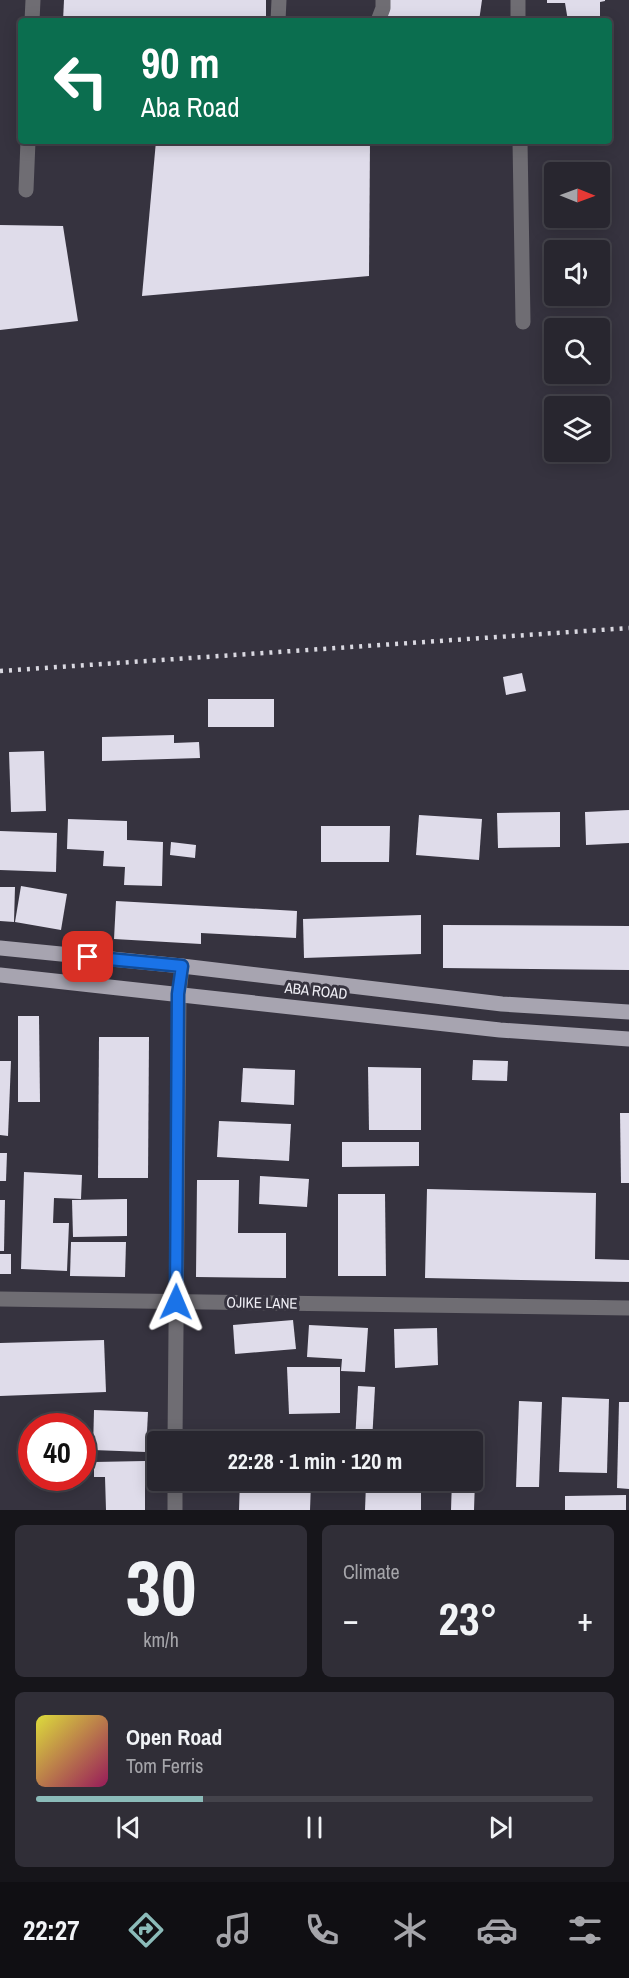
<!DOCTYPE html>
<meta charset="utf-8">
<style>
body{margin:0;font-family:"Archivo Narrow",sans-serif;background:#302e37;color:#f1f3f6;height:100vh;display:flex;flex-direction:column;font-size:22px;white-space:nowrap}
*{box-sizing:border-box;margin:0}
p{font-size:20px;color:#a5a5aa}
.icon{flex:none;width:33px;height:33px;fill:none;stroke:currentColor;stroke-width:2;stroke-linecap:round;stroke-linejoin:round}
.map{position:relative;height:1510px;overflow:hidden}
.drawer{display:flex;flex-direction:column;gap:15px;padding:15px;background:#16151a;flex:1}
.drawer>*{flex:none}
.top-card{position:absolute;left:18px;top:18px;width:594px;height:126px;border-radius:6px;box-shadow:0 3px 15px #0003,0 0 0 2px #44434b;background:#0b6e4f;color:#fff;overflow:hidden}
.needle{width:39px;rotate:91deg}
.fabs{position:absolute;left:544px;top:162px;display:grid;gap:12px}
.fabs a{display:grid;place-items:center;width:66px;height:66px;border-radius:6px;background:#28262f;box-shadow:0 3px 15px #0003,0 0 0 2px #44434b;font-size:30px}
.speed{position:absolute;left:18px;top:1413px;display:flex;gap:12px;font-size:30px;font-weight:700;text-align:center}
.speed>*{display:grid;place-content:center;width:78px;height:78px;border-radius:50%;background:#28262f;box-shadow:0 3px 15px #0003,0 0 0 2px #44434b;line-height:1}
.speed .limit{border:9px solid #d22;background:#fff;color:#111}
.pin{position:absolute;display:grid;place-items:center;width:51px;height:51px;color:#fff;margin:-26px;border-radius:12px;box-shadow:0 3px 9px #0006}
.me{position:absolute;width:66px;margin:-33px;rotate:1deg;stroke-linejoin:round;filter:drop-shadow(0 0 4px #0008)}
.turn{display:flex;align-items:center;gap:21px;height:126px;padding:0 24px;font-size:27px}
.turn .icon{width:78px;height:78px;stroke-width:2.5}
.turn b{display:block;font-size:42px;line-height:51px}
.big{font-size:45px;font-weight:700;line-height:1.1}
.drawer .card{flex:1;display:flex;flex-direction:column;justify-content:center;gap:9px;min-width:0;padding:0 21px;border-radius:9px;background:#302e37}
.drawer .dial{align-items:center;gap:0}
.dial b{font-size:78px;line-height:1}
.song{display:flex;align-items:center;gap:18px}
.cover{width:72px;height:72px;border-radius:9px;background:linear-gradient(135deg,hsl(60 70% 55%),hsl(330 70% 35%))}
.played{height:6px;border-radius:3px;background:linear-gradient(90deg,#8bbbb9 30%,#44434b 30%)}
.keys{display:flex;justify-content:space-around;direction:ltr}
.heat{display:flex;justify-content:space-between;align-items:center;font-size:33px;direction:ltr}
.drawer .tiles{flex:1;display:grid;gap:15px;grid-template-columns:1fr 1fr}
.card:last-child{grid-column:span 2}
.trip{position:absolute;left:147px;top:1431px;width:336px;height:60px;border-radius:6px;background:#28262f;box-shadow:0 3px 15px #0003,0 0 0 2px #44434b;font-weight:700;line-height:60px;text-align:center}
.tabs{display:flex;height:96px;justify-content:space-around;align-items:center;background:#100f13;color:#a5a5aa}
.tabs .icon{width:42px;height:42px}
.tabs .on{color:#8bbbb9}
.tabs b{font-size:27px;color:#f1f3f6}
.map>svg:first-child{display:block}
.building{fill:#dfdcea}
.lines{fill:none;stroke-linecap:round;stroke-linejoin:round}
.minor{stroke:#6f6d73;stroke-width:15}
.major{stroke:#a7a4b0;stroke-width:15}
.rail{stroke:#d9d8e0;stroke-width:4.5;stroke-dasharray:3 6;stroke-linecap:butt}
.route-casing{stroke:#114b97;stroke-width:15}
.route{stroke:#1a73e8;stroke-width:10}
.labels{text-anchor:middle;stroke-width:6;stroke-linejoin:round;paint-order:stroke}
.street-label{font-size:15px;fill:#efeef5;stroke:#36333f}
</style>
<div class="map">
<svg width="629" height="1510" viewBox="0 0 629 1510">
<rect width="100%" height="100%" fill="#36333f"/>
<!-- building -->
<g class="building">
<polygon points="64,0 266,0 266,17 245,21 63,21"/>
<polygon points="384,0 482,0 479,21 384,21"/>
<polygon points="547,0 605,0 605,1 600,2 600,18 568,21 565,3 547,3"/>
<polygon points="156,141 370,141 369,276 142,296"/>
<polygon points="0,225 63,226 78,321 0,330"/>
<polygon points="522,673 526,691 506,695 503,677"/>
<rect x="208" y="699" width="66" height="28"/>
<polygon points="174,735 174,743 199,742 200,758 102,761 102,737"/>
<polygon points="44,751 46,811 11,812 9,752"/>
<polygon points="629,810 629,843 586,845 585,812"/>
<polygon points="560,812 560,847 498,848 497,813"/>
<polygon points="419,815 482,819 479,860 416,855"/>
<polygon points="68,819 127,821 127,840 163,842 162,886 124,885 125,867 103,866 104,851 67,849"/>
<polygon points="321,826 390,826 389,862 321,862"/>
<polygon points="0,831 57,833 56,872 0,870"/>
<polygon points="171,842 196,845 195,858 170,855"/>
<polygon points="21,886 67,894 61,930 15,922"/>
<polygon points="0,887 15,887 14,922 0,921"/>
<polygon points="116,901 297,911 296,938 201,933 201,944 114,939"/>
<polygon points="421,915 421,954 304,958 303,919"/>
<polygon points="443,925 629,926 629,970 443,968"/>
<polygon points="18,1016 39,1016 40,1102 18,1102"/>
<polygon points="99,1037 149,1037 148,1178 98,1178"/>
<polygon points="473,1060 508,1061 507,1081 472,1080"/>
<polygon points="0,1061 11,1061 8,1136 0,1135"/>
<polygon points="368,1067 421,1068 421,1130 369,1130"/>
<polygon points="243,1068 295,1070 294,1105 241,1102"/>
<polygon points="620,1113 629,1113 629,1183 621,1183"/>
<polygon points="219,1121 291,1124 289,1161 217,1157"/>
<polygon points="342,1142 419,1142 419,1166 342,1167"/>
<polygon points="0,1153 7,1153 6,1181 0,1181"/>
<polygon points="24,1172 82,1175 81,1199 54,1198 53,1223 69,1223 67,1271 21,1269"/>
<polygon points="260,1176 309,1179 307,1207 259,1204"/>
<polygon points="197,1180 239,1180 238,1233 286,1233 286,1278 196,1277"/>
<polygon points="427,1189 596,1193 595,1259 629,1260 629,1282 425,1278"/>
<polygon points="338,1194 385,1194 386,1276 338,1276"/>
<polygon points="127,1199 127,1236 73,1237 72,1200"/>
<polygon points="0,1200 5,1200 4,1251 0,1251"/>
<polygon points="71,1242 126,1242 125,1277 70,1276"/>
<rect x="0" y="1254" width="11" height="20"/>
<polygon points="293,1320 296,1349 235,1354 233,1325"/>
<polygon points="309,1325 368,1328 365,1372 341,1371 342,1359 307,1357"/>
<polygon points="437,1328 438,1365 395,1368 394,1329"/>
<polygon points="104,1340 106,1392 0,1396 0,1343"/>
<polygon points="287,1367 340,1367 340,1413 289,1414"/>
<polygon points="358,1386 375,1387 372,1442 355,1442"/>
<polygon points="562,1397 609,1399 607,1473 559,1472"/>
<polygon points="519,1401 542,1402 539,1487 516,1487"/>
<polygon points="619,1402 629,1402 629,1489 617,1488"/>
<polygon points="94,1410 148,1412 146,1452 93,1450"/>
<polygon points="76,1420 77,1426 62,1426 61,1421"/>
<polygon points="145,1461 145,1510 106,1510 105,1477 94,1477 94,1462"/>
<polygon points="240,1480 311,1483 310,1510 239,1510"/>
<polygon points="452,1480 475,1480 474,1510 451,1510"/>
<polygon points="366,1484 421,1485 421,1510 365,1510"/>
<polygon points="626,1495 626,1510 565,1510 565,1496"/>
</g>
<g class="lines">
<!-- minor -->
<g class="minor">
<polyline points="518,0 518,21"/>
<polyline points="32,21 33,0"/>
<polyline points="278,21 279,0"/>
<polyline points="378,21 383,8 383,0"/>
<polyline points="520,141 523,322"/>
<polyline points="26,190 28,141"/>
<polyline points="0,1299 629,1308"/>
<polyline points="175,1442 179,994 182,966"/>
<polyline points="175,1510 175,1480"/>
</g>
<!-- major -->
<g class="major">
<polyline points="0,948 182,966 502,1004 629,1012"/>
<polyline points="0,975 500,1030 629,1039"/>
</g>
<!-- rail -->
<polyline class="rail" points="0,671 629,628"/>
</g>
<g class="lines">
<!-- route casing -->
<g class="route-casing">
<polyline id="route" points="88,957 182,966 178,994 176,1302"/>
</g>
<!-- route -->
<use href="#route" class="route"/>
</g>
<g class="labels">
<!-- street labels -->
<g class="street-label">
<text transform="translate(316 991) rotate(6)" y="5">ABA ROAD</text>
<text transform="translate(262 1303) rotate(1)" y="5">OJIKE LANE</text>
</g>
</g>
</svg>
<div class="fabs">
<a><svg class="needle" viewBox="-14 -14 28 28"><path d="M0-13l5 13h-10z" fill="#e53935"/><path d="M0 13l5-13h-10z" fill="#a5a5aa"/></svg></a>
<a><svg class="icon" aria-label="sound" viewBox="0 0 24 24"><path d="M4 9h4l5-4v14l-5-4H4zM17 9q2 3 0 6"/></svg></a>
<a><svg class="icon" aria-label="search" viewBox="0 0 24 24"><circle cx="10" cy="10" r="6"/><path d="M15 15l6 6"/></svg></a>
<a><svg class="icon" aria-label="layers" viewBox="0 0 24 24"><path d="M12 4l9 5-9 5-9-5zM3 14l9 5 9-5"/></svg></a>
</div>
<div class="speed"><div class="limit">40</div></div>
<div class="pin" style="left:88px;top:957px;background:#d93025"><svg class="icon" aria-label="arrive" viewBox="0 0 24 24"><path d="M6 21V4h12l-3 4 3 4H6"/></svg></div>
<svg class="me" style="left:176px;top:1302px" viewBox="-20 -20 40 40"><path d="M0-17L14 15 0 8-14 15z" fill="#1a73e8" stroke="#fff" stroke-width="4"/></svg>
<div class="trip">22:28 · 1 min · 120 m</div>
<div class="top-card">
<div class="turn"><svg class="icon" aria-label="left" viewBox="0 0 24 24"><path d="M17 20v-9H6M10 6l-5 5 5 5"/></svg><div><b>90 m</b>Aba Road</div></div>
</div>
</div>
<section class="drawer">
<div class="tiles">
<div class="card dial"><b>30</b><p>km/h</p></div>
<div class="card"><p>Climate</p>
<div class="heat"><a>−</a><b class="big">23°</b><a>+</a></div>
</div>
<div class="card">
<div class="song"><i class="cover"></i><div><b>Open Road</b><p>Tom Ferris</p></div></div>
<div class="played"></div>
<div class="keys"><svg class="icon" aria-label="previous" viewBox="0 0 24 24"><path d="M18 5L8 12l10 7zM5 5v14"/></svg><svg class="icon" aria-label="pause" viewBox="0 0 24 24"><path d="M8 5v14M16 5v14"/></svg><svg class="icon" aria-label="next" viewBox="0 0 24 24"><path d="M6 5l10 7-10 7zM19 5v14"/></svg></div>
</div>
</div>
</section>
<nav class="tabs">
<b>22:27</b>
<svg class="icon on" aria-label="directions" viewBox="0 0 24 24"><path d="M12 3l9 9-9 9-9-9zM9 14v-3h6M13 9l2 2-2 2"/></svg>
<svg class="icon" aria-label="music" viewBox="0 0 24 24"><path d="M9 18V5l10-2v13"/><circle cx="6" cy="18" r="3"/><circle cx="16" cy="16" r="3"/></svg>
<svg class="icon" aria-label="phone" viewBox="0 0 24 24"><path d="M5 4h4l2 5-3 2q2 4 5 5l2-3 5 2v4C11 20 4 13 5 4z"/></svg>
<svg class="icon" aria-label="climate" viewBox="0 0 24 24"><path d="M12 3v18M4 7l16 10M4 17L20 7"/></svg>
<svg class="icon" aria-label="car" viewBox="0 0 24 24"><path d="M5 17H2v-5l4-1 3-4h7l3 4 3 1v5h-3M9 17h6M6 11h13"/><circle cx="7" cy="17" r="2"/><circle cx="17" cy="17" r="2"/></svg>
<svg class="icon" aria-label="filters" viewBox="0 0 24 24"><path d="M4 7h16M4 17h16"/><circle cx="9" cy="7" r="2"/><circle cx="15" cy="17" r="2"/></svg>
</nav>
